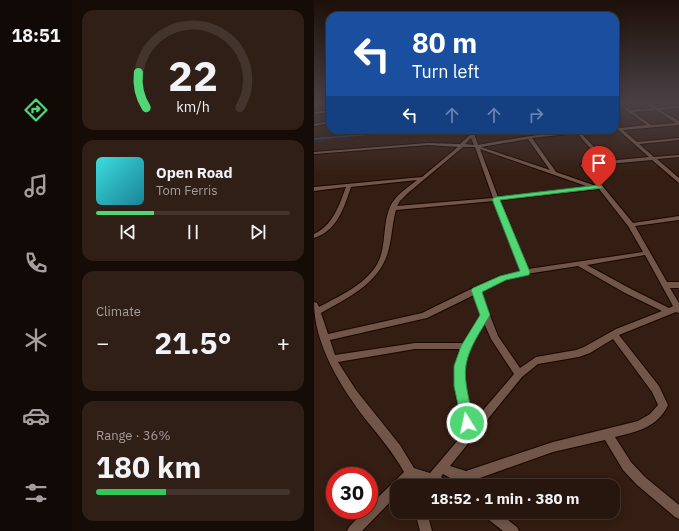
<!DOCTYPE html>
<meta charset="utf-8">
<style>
body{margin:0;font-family:"IBM Plex Sans",sans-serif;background:#2f1f17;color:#f1f3f6;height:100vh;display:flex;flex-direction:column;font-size:15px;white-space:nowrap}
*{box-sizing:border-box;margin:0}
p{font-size:13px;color:#a49f9e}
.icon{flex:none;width:22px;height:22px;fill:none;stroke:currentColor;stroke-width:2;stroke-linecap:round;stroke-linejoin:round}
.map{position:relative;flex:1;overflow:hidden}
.side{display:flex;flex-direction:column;gap:10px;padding:10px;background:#150c08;width:242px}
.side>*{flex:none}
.top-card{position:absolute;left:12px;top:12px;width:293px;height:122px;border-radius:12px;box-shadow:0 2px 10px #0003,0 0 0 1px #43352e;background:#1a4fa0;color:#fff;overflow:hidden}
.speed{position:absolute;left:12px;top:467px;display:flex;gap:8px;font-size:20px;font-weight:700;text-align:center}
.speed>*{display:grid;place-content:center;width:52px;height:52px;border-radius:50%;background:#27160e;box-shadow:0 2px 10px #0003,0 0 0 1px #43352e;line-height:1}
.speed .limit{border:6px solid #d22;background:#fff;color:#111}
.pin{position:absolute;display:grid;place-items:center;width:34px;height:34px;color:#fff;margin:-41px -17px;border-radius:50% 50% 50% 0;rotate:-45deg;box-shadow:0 0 4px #0007}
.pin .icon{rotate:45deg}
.me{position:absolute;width:44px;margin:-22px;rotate:350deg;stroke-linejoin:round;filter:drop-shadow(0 0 3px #0008)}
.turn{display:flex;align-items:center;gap:14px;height:84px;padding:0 20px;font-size:18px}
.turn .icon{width:52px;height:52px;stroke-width:2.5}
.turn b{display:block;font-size:28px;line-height:34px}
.lanes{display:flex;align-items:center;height:38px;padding:0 20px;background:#0003;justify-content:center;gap:20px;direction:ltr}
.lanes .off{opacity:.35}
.big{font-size:30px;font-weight:800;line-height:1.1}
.side .widget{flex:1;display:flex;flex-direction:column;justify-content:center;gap:6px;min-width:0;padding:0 14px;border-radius:12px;background:#2f1f17}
.side .dial{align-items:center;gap:0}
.dial svg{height:104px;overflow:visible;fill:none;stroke:#43352e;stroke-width:7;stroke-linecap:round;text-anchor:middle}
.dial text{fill:#f1f3f6;stroke:none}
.song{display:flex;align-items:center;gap:12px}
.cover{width:48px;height:48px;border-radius:6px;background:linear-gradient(135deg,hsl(180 70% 55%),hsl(190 70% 35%))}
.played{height:4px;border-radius:2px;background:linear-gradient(90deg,#50d674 30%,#43352e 30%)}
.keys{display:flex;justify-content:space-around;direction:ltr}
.heat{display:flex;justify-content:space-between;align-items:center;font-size:22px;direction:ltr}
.charge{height:6px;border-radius:3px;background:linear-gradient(90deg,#34c759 36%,#43352e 0)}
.trip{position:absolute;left:76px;top:479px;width:230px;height:40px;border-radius:12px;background:#27160e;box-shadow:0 2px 10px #0003,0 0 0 1px #43352e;font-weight:800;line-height:40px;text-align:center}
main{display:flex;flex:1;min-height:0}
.dock{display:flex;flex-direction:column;width:72px;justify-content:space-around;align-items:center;background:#100906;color:#a49f9e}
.dock .icon{width:28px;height:28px}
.dock .active{color:#50d674}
.dock b{font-size:18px;color:#f1f3f6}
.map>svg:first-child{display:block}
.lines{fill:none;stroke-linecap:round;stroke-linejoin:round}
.stream{stroke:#184a79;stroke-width:1.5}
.minor-casing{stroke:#1a0601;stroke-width:2}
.minor{fill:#715649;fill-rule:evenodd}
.route{fill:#50d674;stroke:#348b4b}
</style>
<main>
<nav class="dock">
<b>18:51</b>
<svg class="icon active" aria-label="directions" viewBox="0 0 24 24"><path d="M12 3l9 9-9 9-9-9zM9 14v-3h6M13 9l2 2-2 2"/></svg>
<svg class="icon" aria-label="music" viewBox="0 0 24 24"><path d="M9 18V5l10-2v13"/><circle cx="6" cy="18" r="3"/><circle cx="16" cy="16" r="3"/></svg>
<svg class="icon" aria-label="phone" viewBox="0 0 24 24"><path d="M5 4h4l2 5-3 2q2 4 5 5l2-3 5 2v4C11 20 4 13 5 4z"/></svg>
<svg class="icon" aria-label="climate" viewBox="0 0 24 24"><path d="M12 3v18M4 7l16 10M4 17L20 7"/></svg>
<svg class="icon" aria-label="car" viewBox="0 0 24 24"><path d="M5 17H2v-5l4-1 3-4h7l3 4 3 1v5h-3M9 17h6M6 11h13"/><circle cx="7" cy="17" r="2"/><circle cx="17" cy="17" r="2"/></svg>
<svg class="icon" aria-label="filters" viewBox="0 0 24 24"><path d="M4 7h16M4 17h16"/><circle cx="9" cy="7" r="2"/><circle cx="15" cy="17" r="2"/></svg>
</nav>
<section class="side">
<div class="widget dial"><svg viewBox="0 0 100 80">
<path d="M14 69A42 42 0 1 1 86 69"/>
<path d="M14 69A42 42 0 0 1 8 42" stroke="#50d674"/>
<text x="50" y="56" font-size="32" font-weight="700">22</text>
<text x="50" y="72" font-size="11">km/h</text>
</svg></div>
<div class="widget">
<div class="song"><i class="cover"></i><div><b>Open Road</b><p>Tom Ferris</p></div></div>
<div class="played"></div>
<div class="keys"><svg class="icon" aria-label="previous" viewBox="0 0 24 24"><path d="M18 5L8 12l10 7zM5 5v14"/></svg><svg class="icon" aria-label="pause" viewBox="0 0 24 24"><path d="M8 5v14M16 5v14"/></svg><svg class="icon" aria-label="next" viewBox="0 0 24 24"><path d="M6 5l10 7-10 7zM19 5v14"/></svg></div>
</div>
<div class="widget"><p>Climate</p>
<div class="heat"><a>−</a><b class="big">21.5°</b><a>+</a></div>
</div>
<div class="widget"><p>Range · 36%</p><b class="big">180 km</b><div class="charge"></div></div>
</section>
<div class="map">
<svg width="365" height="531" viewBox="0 0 365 531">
<rect width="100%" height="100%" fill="#341d12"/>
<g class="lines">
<!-- stream -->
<polyline class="stream" points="0,139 106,130"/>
<!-- minor casing -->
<g class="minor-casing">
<g id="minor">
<path d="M330,102H334L343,108L365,106V108L346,110L365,121V125L309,130L323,142L365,138V140L325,144L340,157L365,155V157L343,159L365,178V183L338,160L272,166L319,223L365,216V220L321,226L353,282H365V288H356L365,303V313L362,312L305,335L345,386L354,405C344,427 323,432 301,437L317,462L331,477L365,505V519L361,517L323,485L309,470L291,440L239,452L152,483L138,479L129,474L127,477L136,482L138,486H120L105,481L107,486H95V484L93,486H83V495L48,531H33L35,527L51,510H55V506L90,472C80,454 66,437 52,420C27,387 0,345 0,302L3,303L5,307C25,296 49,286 62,266C74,247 67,222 78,203C84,194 94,187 103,180L37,187C30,208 23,231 0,238V234C19,225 25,206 32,187L0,191V187L108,177L144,147L114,145L0,154V152L114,143L146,144L156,135L155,130H159L164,145C207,137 249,130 292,130L290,131L267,133L293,161L335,157L301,127V124L306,128L333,125L304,104L307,103L316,110L339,108ZM342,110L362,123L337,125L319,112ZM263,133L288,162L268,164L266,165L282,186L242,172L218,138ZM157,138L160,145L151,144ZM214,139L236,170L167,147ZM149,147H161L179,198L83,206L86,201L94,193ZM166,149L275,187L184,197ZM285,189L314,226L329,252L214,269L186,200ZM180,201L208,271L186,276L159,288L108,313L14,334L7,313C33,298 65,284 74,252C78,238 78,224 82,210ZM331,255L359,306L355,308L317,289L273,265ZM264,266L311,293L348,311L302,329L270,347L262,350L222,357L206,368L184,336L167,292L191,280L212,274ZM160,295L167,314L149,343H101L21,355L16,340L113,318ZM170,323L177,339L200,374L158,423C153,400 146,375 154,352C157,342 164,332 170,323ZM299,339L338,392L344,405L336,414L324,421L239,442L152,471L136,466L208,377L224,364L265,357L276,353ZM101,349H146C135,376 144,406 150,433L116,473L100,468L86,445L42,390L24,362Z"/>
<polygon points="16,110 16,112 0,114 0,112"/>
<polygon points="16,121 16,123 0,126 0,124"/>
<polygon points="101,512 113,512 118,531 106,531"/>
<polygon points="168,512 184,512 203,527 205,531 189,531 170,516"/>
</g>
</g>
<!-- minor -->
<use href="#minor" class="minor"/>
</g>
<!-- sky -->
<linearGradient id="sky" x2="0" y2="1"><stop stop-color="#1d100a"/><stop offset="0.58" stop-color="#4a4044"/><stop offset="1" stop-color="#4a4044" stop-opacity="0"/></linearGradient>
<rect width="365" height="176" fill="url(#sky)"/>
<!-- route -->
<path class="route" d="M285,185L289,187L288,188L186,200L216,272L215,275L192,280L168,292L176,315C167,331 155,347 152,365C149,381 157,406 160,423L158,428L153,430L149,428L140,386V366L147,346L166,315L157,290L159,288L186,276L206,271L178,199L182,197Z"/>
</svg>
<div class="speed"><div class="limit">30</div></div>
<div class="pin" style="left:285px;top:187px;background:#d93025"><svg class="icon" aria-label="arrive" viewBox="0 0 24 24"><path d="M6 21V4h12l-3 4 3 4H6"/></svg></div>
<svg class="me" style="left:153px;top:423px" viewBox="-20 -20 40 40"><circle r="17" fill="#50d674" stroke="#fff" stroke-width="3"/><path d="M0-11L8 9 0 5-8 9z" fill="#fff"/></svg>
<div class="trip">18:52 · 1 min · 380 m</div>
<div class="top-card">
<div class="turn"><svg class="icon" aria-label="left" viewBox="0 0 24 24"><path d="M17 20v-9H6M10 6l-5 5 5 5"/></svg><div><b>80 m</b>Turn left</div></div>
<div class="lanes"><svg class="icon" aria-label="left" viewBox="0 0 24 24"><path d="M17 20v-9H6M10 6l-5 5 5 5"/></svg><svg class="icon off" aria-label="ahead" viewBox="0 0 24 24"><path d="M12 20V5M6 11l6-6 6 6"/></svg><svg class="icon off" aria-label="ahead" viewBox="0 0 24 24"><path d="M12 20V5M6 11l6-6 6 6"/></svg><svg class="icon off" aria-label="right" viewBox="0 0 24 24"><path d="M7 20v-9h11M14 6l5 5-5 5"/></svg></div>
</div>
</div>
</main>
